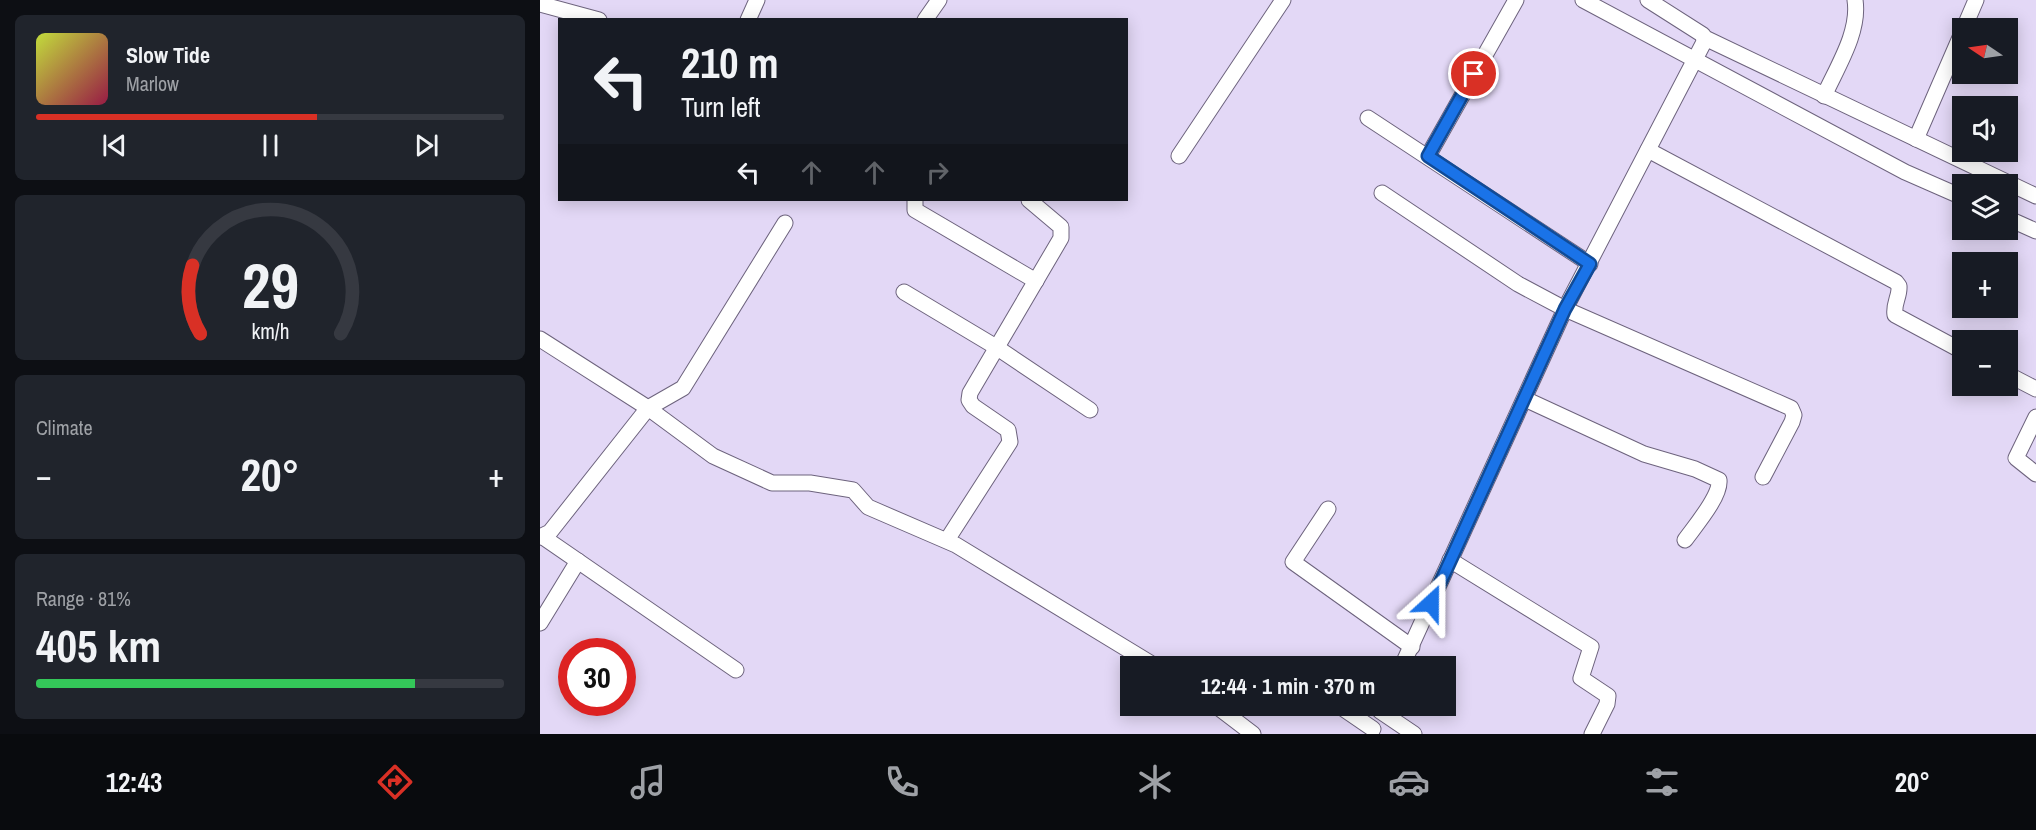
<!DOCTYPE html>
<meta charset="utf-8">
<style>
body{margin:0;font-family:"Archivo Narrow",sans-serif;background:#20242c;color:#f1f3f6;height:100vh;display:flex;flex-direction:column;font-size:22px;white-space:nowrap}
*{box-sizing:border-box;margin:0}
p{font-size:20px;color:#9ea1a6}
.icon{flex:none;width:33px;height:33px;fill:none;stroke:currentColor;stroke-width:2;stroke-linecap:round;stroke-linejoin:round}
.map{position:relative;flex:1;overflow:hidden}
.sheet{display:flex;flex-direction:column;gap:15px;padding:15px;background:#0d0f14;width:540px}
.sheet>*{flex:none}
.guide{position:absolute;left:18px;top:18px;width:570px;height:183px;border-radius:0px;box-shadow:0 3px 15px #0003;background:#171b24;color:#f1f3f6;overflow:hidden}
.needle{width:39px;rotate:283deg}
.tools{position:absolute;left:1412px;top:18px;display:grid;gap:12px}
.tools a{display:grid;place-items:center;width:66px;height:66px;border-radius:0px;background:#171b24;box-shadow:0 3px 15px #0003;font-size:30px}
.speed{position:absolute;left:18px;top:638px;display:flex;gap:12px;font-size:30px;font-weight:700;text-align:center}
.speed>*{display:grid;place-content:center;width:78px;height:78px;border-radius:50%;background:#171b24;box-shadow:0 3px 15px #0003;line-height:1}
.speed .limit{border:9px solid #d22;background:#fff;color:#111}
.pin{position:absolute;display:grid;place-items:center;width:51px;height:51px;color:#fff;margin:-26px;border:3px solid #fff;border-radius:50%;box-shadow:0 2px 6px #0007}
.me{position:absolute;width:66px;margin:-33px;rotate:24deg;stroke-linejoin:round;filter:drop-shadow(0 0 4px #0008)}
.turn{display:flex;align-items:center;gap:21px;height:126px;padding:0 24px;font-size:27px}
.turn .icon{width:78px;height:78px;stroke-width:2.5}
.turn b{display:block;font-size:42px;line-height:51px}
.lanes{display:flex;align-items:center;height:57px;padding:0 24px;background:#0003;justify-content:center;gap:30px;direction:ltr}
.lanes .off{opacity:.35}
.big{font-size:45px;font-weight:700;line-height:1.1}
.sheet .tile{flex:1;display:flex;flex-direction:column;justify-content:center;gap:9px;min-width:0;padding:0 21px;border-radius:9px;background:#20242c}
.sheet .dial{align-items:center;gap:0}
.dial svg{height:156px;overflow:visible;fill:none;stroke:#363941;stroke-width:7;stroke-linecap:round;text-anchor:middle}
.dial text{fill:#f1f3f6;stroke:none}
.song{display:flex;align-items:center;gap:18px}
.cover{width:72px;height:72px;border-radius:9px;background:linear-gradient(135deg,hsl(70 70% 55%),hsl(340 70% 35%))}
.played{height:6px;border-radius:3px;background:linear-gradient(90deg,#d93025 60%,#363941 60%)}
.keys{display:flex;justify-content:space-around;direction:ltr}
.heat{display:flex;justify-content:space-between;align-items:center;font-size:33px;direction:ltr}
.charge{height:9px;border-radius:4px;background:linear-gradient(90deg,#34c759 81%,#363941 0)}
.trip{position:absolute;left:580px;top:656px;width:336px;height:60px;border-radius:0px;background:#171b24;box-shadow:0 3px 15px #0003;font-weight:700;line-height:60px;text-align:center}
.tab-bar{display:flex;height:96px;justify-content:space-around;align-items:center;background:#090b0e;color:#9ea1a6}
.tab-bar .icon{width:42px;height:42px}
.tab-bar .active{color:#d93025}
.tab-bar b{font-size:27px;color:#f1f3f6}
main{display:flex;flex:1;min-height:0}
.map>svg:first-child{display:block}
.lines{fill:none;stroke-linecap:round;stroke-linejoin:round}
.minor-casing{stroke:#6d637d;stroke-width:17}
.minor{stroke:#fff;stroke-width:15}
.route-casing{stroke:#114b97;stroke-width:15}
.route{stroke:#1a73e8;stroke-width:10}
</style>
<main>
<section class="sheet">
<div class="tile">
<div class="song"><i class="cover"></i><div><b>Slow Tide</b><p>Marlow</p></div></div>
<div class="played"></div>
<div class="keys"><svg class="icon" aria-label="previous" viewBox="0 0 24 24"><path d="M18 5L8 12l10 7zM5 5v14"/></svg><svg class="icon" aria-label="pause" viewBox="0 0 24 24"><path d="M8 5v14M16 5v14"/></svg><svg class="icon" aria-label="next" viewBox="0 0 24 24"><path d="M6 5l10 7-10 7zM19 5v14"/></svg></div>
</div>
<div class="tile dial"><svg viewBox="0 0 100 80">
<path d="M14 69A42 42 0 1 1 86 69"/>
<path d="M14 69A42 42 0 0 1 10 34" stroke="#d93025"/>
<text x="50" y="56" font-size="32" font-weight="700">29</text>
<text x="50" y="72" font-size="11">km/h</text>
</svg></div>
<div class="tile"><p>Climate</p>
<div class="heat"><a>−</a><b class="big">20°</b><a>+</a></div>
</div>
<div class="tile"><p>Range · 81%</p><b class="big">405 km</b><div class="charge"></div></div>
</section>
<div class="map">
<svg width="1496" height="734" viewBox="0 0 1496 734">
<rect width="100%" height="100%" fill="#e3d8f6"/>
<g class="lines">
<!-- minor casing -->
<g class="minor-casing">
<g id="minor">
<polyline points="1043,0 1365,172 1422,197"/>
<polyline points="0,4 59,20"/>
<polyline points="208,20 217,0"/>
<polyline points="385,20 399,0"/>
<polyline points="1424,28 1436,0"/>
<polyline points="1165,38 1496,196"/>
<path d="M1284,96C1297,67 1320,32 1315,0"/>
<polyline points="828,118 1050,264"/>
<polyline points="1376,139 1422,33"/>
<path d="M1108,150L1356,282L1359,286C1360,296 1353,304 1355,315L1422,351"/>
<polyline points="639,156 743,0"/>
<polyline points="888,156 976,0"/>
<polyline points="842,193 978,284 1025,309 1251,408 1254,415 1252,422 1223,477"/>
<polyline points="375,200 375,210 496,281"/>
<polyline points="1467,218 1496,231"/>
<polyline points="364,292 456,347 550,410"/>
<polyline points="0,339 108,408 173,456 232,483 270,483 313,490 328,507 416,545 615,666"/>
<polyline points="1467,374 1496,389"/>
<path d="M985,399L1104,454L1155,469L1179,480C1181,496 1155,526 1145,540"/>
<polyline points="1496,417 1476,458 1496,474"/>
<polyline points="788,509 753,562 872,647"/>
<polyline points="0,537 10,532 108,408 143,388 245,223"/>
<polyline points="3,537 196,670"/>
<polyline points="407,540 470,442 468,430 433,406 429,400 430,393 521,238 521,227 489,200"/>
<polyline points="910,560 1051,647 1041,678 1068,696 1067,704 1052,734"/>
<polyline points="0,623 38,561"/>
<polyline points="862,666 1025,309 1164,42 1163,35 1108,0"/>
<polyline points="675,705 713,734"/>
<polyline points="798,705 833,729"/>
<polyline points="840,711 874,734"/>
</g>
</g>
<!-- minor -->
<use href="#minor" class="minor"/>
</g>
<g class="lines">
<!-- route casing -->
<g class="route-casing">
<polyline id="route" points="891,603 1025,309 1050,264 888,156 934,74"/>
</g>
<!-- route -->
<use href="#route" class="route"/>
</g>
</svg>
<div class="tools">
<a><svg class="needle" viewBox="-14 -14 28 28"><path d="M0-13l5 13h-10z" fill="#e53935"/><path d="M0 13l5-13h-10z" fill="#9ea1a6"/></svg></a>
<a><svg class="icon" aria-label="sound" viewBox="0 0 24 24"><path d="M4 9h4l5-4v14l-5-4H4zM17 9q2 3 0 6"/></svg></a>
<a><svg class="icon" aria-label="layers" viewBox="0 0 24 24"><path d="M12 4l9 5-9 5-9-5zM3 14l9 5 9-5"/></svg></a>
<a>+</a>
<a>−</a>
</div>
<div class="speed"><div class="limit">30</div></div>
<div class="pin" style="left:934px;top:74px;background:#d93025"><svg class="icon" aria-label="arrive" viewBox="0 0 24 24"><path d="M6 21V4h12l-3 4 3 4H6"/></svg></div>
<svg class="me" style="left:891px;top:603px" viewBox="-20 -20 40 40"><path d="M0-17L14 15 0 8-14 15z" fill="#1a73e8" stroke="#fff" stroke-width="4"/></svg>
<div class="trip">12:44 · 1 min · 370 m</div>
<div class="guide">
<div class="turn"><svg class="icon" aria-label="left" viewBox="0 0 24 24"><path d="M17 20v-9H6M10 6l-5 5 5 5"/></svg><div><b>210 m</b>Turn left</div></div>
<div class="lanes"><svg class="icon" aria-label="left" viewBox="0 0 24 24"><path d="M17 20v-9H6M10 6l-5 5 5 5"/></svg><svg class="icon off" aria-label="ahead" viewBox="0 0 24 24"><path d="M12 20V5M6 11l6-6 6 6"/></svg><svg class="icon off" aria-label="ahead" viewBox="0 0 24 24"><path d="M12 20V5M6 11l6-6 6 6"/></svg><svg class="icon off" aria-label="right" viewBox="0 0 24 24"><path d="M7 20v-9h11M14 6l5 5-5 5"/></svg></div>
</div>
</div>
</main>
<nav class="tab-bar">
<b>12:43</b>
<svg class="icon active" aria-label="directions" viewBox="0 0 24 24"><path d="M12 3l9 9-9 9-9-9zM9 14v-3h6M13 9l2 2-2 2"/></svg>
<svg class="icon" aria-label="music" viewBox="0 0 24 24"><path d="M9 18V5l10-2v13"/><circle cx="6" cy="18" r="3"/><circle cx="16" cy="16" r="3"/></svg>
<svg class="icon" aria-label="phone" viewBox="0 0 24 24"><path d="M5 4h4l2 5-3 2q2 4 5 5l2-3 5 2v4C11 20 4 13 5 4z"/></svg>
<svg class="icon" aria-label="climate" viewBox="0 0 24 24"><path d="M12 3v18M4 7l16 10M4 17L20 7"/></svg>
<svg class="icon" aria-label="car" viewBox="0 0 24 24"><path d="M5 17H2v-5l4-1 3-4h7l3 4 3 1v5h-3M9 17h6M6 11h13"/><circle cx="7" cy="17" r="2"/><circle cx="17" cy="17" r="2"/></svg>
<svg class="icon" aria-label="filters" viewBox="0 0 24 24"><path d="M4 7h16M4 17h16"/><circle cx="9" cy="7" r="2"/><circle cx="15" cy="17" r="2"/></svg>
<b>20°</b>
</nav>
